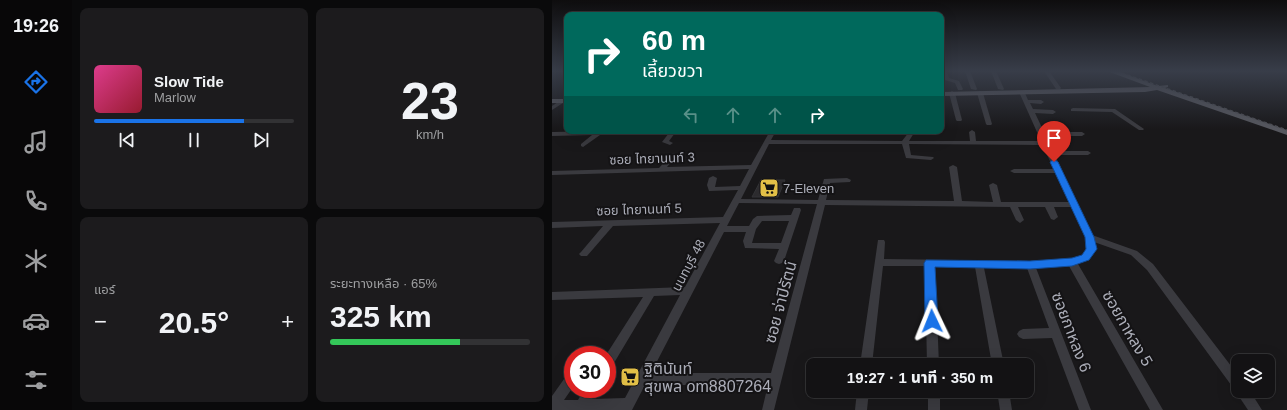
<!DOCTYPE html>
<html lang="th">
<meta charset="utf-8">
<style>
body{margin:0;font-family:Helvetica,"Noto Sans Thai",sans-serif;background:#1c1b1d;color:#f1f3f6;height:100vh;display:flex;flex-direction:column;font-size:15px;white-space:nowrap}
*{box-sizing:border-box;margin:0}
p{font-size:13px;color:#9d9ea0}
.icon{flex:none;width:22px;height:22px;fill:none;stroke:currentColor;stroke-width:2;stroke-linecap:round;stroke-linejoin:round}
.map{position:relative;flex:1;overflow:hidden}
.side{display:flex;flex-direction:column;gap:8px;padding:8px;background:#0a0a0b;width:480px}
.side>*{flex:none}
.top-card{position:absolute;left:12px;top:12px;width:380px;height:122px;border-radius:8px;box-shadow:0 4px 16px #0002,0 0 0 1px #323234;background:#00695c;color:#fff;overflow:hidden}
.tools{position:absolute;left:679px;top:354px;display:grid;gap:8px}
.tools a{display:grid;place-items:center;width:44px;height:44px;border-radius:8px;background:#131214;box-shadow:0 4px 16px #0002,0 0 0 1px #323234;font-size:20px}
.speed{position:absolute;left:12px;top:346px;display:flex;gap:8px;font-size:20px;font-weight:700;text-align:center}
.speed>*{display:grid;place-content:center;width:52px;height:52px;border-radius:50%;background:#131214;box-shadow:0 4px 16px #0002,0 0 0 1px #323234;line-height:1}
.speed .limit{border:6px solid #d22;background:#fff;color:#111}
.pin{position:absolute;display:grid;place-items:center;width:34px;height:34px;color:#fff;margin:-41px -17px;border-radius:50% 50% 50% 0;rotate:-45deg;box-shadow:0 0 4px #0007}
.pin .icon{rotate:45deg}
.me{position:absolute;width:44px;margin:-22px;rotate:358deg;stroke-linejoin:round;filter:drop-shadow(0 0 3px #0008)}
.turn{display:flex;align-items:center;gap:14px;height:84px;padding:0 12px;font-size:18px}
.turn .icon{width:52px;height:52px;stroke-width:2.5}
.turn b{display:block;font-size:28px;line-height:34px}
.lanes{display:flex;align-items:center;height:38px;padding:0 12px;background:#0003;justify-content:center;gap:20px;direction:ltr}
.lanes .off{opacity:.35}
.big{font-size:30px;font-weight:800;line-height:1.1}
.side .card{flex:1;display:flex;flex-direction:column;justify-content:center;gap:6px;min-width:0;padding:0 14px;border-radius:8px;background:#1c1b1d}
.side .dial{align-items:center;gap:0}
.dial b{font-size:52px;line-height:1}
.song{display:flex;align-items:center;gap:12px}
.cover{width:48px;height:48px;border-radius:6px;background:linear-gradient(135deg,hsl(330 70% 55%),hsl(350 70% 35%))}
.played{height:4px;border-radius:2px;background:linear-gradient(90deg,#1a73e8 75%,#323234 75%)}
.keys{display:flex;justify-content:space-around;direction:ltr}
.heat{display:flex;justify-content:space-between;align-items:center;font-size:22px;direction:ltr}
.charge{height:6px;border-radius:3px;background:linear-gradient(90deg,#34c759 65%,#323234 0)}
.side .tiles{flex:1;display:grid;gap:8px;grid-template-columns:repeat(2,1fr)}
.trip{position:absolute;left:254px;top:358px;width:228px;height:40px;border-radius:8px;background:#131214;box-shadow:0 4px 16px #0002,0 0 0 1px #323234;font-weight:800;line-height:40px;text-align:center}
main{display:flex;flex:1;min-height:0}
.tabs{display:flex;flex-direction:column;width:72px;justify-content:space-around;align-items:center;background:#080708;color:#9d9ea0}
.tabs .icon{width:28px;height:28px}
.tabs .current{color:#1a73e8}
.tabs b{font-size:18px;color:#f1f3f6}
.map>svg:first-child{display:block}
.building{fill:#2c2b2e;stroke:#333336}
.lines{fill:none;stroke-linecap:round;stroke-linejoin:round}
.minor{fill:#3a3a3f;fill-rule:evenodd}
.major{fill:#56575e;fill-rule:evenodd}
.rail{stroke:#4d4e54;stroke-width:1.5;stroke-dasharray:3.5 2.5;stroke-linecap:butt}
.route{fill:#1a73e8;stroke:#114b97}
.labels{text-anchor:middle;stroke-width:4;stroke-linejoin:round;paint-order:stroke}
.street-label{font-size:13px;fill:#acaeb9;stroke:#141315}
.poi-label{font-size:13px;fill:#acaeb9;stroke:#141315;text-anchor:start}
.near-street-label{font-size:16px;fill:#acaeb9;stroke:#141315}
.near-poi-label{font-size:16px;fill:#acaeb9;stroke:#141315;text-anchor:start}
</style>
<main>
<nav class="tabs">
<b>19:26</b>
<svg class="icon current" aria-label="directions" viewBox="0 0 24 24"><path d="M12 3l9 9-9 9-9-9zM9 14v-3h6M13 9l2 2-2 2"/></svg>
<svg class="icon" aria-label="music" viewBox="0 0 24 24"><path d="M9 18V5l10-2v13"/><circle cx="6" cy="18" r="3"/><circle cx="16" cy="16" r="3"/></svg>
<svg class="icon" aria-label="phone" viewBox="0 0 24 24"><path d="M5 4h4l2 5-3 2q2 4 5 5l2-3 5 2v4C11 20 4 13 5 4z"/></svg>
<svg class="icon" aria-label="climate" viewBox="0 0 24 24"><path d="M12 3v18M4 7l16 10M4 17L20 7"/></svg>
<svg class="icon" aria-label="car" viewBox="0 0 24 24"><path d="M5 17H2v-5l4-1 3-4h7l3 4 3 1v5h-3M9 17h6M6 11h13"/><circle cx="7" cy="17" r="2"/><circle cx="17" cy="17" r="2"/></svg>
<svg class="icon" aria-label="filters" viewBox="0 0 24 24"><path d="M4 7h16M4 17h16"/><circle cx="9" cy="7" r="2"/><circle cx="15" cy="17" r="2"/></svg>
</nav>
<section class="side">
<div class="tiles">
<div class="card">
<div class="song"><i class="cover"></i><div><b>Slow Tide</b><p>Marlow</p></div></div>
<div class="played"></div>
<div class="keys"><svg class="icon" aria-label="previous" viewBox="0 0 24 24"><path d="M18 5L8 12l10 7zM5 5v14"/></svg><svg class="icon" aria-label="pause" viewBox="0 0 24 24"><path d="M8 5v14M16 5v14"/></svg><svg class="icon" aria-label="next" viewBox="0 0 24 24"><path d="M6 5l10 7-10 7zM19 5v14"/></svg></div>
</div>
<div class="card dial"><b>23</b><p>km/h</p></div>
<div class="card"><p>แอร์</p>
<div class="heat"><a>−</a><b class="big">20.5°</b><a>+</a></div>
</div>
<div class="card"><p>ระยะทางเหลือ · 65%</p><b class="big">325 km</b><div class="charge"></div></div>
</div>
</section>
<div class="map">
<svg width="735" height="410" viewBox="0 0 735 410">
<rect width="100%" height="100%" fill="#19181a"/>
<!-- building -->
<polygon class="building" points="209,180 233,180 226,197 200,197"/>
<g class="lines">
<!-- minor -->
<g class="minor">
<polygon points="391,71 395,71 397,78 407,81 411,89 410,90 406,90 403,83 393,80"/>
<polygon points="413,71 418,71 425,89 424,90 419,89"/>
<polygon points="439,71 444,71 452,89 451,90 446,89"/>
<polygon points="492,71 497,71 509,88 508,89 504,89"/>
<polygon points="732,71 735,71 735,73"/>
<polygon points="400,91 403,93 410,120 409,121 405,121 404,120 397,93"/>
<polygon points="428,91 431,93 440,124 439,125 435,125 434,124 425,93"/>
<path d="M468,91H472L476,100H489L492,102L489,104L478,103L481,109L501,110L504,112L501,114L483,113L492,132H530L533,134L530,136H493L501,151H536L539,153L536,155H503L540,235L585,251L601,264L686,375V391H698L710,410H696L686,395L684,390L682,389L595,270L579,255L542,242L544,249L536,260L526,264L611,410H598L517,266L484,268L539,410H527L500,338L471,339L467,337L465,334L467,331L471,329L497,328L475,268H432L452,365H440L423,267H383L387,365H375L373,266H331L320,365H308L326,240H332L333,242L332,259L478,261L520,259L530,256L534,249L533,237L519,207H502L506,217L502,220L499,219L493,207H466L472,220L468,223L464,220L458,207L273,205L222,410H210L216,385H93L80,410H0V396L17,372L21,370V387L12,400H26L32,389H45L40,399L73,398L128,295L102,296L59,368L55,370L54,355L91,297L0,300V292L133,287L168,223L61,226L35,256H29L27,254L29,252L51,226L0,228V222L171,217L186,190L157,191L155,185L157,178L161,176L165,178L163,187L188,186L197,169L0,175V171L107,168L120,154L122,153L125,155L115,167L199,165L218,131H224L219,140L350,141L357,132L359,131L362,133L357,141H418L417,132L420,130L423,132L424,141H489L467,92ZM217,144H350L354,158L379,160L382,158L381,157L359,155L357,144L491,145L494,153L502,169H462L458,171L462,173H504L517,202H449L445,185L441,183L437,185L441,202L410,201L405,167L401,165L397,167L402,201L274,200L278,183L298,182L299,180L295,178L272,179L266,200L189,199ZM187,203L265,204L219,373H99L172,232H194L191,241L193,248L227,249L222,261L224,263L227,264L230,263L232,261L249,210L248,208H242L239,215L205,216L201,219L197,226H175ZM210,221H237L229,243H200L204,229Z"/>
<polygon points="9,100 14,101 0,110 0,106"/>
<polygon points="521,108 563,109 592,129 591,130 587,130 560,112 519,111 519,109"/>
<polygon points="55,131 149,131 146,133 123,133 117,141 121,143 118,145 110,142 117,133 48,135 31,147 29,146 29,144 40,135 0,136 0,132"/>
<polygon points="39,345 43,346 45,350 42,355 29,355 35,346"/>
<polygon points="305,391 317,391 315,410 303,410"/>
<rect x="376" y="391" width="12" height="19"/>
<polygon points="445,391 457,391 460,410 448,410"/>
</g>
<!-- major -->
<g class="major">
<polygon points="555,71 565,71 606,86 616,85 616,87 613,88 735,130 735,135 605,90 593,92 389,96 389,92 598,87"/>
<rect x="0" y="99" width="15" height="4"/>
</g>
<!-- rail -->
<polyline class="rail" points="564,71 735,130"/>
</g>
<!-- sky -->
<linearGradient id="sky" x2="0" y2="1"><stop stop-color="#0e0d0e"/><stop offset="0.55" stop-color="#383d49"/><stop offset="1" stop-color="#383d49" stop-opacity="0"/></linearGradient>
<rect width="735" height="129" fill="url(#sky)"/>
<!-- route -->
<polygon class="route" points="502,159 506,162 542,237 545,249 537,260 520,266 478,269 383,267 386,321 384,325 380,326 375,325 373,321 372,263 374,260 478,261 520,258 530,255 534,249 533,237 498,162"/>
<!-- icons -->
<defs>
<g id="supermarket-square" transform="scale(1)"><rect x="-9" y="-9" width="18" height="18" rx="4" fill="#e3c047" stroke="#141315"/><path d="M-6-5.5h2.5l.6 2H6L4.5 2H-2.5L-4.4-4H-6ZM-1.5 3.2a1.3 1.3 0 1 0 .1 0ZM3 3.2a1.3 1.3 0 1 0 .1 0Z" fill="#111"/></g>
</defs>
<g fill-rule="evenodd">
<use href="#supermarket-square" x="217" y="188"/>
<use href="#supermarket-square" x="78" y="377"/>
</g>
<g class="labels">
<!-- street labels -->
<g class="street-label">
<text transform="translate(100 158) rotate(-2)" y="5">ซอย ไทยานนท์ 3</text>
<text transform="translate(87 209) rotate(-2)" y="5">ซอย ไทยานนท์ 5</text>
<text transform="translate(136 265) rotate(-62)" y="5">นนทบุรี 48</text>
</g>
<!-- poi labels -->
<g class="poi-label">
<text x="231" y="193">7-Eleven</text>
</g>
<!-- near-street labels -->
<g class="near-street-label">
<text transform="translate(228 302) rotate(-75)" y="6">ซอย จ่าปิรัตน์</text>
<text transform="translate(576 328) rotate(60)" y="6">ซอยกาหลง 5</text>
<text transform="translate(520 332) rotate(69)" y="6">ซอยกาหลง 6</text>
</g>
<!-- near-poi labels -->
<g class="near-poi-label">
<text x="92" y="374">ฐิตินันท์<tspan x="92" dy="18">สุขพล om8807264</tspan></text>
</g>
</g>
</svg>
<div class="tools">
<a><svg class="icon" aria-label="layers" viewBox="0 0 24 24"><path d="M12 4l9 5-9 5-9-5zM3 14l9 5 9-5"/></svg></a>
</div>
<div class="speed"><div class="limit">30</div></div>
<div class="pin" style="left:502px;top:162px;background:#d93025"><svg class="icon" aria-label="arrive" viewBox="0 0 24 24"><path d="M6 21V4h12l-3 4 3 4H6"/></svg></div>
<svg class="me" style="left:380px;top:321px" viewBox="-20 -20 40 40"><path d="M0-17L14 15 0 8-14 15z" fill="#1a73e8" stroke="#fff" stroke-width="4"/></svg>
<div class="trip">19:27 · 1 นาที · 350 m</div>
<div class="top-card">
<div class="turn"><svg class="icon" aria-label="right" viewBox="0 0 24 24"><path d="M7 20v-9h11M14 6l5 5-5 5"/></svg><div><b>60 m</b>เลี้ยวขวา</div></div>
<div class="lanes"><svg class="icon off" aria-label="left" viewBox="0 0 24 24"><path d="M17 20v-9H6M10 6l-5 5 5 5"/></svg><svg class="icon off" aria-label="ahead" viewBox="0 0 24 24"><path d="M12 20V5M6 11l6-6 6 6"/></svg><svg class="icon off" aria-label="ahead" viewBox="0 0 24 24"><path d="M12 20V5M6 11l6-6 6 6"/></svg><svg class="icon" aria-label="right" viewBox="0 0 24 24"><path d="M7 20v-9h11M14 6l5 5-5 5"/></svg></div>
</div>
</div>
</main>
